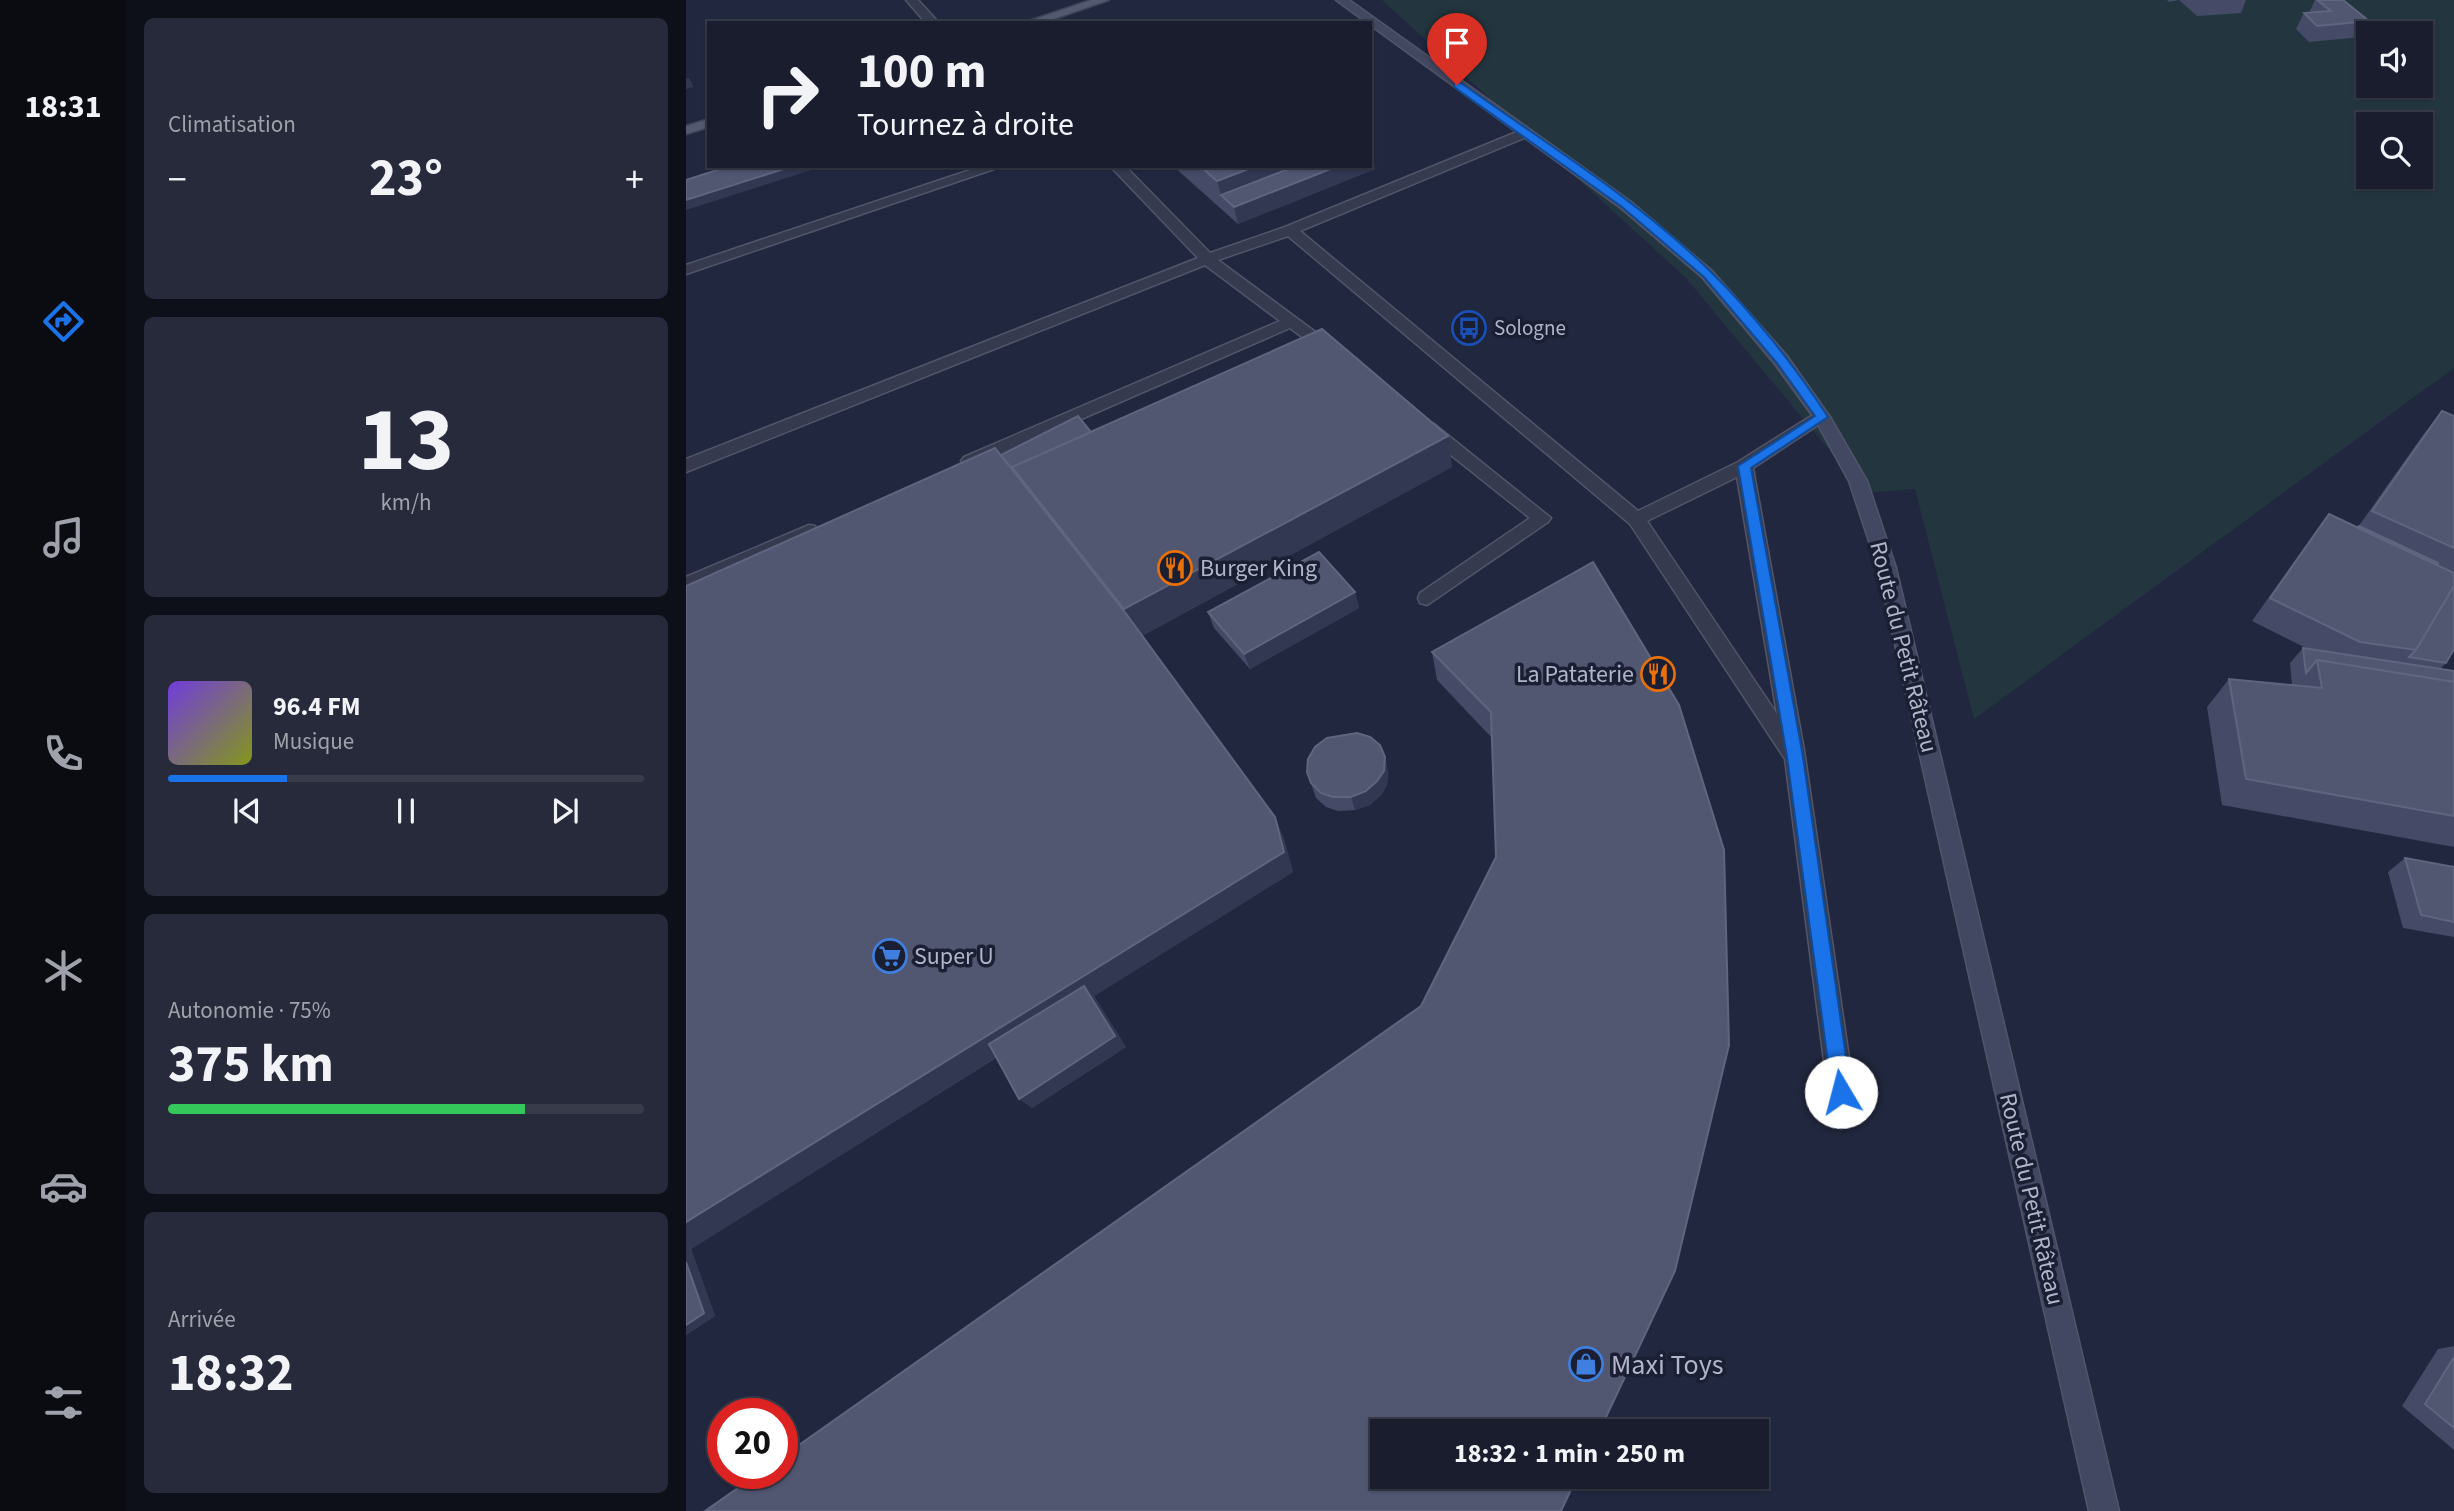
<!DOCTYPE html>
<html lang="fr">
<meta charset="utf-8">
<style>
body{margin:0;font-family:"Source Sans 3",sans-serif;background:#262a3a;color:#f1f3f6;height:100vh;display:flex;flex-direction:column;font-size:26px;white-space:nowrap}
*{box-sizing:border-box;margin:0}
p{font-size:23px;color:#9fa2aa}
.icon{flex:none;width:38px;height:38px;fill:none;stroke:currentColor;stroke-width:2;stroke-linecap:round;stroke-linejoin:round}
.map{position:relative;flex:1;overflow:hidden}
.details{display:flex;flex-direction:column;gap:18px;padding:18px;background:#0e1019;width:560px}
.details>*{flex:none}
.guide{position:absolute;left:21px;top:21px;width:665px;height:147px;border-radius:0px;box-shadow:0 2px 5px #0004,0 0 0 2px #373b4a;background:#191d2e;color:#f1f3f6;overflow:hidden}
.buttons{position:absolute;left:1670px;top:21px;display:grid;gap:14px}
.buttons a{display:grid;place-items:center;width:77px;height:77px;border-radius:0px;background:#191d2e;box-shadow:0 2px 5px #0004,0 0 0 2px #373b4a;font-size:35px}
.speed{position:absolute;left:21px;top:1398px;display:flex;gap:14px;font-size:35px;font-weight:700;text-align:center}
.speed>*{display:grid;place-content:center;width:91px;height:91px;border-radius:50%;background:#191d2e;box-shadow:0 2px 5px #0004,0 0 0 2px #373b4a;line-height:1}
.speed .limit{border:10px solid #d22;background:#fff;color:#111}
.pin{position:absolute;display:grid;place-items:center;width:60px;height:60px;color:#fff;margin:-72px -30px;border-radius:50% 50% 50% 0;rotate:-45deg;box-shadow:0 0 7px #0007}
.pin .icon{rotate:45deg}
.me{position:absolute;width:77px;margin:-38px;rotate:352deg;stroke-linejoin:round;filter:drop-shadow(0 0 5px #0008)}
.turn{display:flex;align-items:center;gap:24px;height:147px;padding:0 35px;font-size:32px}
.turn .icon{width:91px;height:91px;stroke-width:2.5}
.turn b{display:block;font-size:49px;line-height:60px}
.big{font-size:52px;font-weight:700;line-height:1.1}
.details .card{flex:1;display:flex;flex-direction:column;justify-content:center;gap:10px;min-width:0;padding:0 24px;border-radius:10px;background:#262a3a}
.details .dial{align-items:center;gap:0}
.dial b{font-size:91px;line-height:1}
.song{display:flex;align-items:center;gap:21px}
.cover{width:84px;height:84px;border-radius:10px;background:linear-gradient(135deg,hsl(260 70% 55%),hsl(70 70% 35%))}
.played{height:7px;border-radius:4px;background:linear-gradient(90deg,#1a73e8 25%,#373b4a 25%)}
.keys{display:flex;justify-content:space-around;direction:ltr}
.heat{display:flex;justify-content:space-between;align-items:center;font-size:38px;direction:ltr}
.charge{height:10px;border-radius:5px;background:linear-gradient(90deg,#34c759 75%,#373b4a 0)}
.trip{position:absolute;left:684px;top:1419px;width:399px;height:70px;border-radius:0px;background:#191d2e;box-shadow:0 2px 5px #0004,0 0 0 2px #373b4a;font-weight:700;line-height:70px;text-align:center}
main{display:flex;flex:1;min-height:0}
.tab-bar{display:flex;flex-direction:column;width:126px;justify-content:space-around;align-items:center;background:#0a0c12;color:#9fa2aa}
.tab-bar .icon{width:49px;height:49px}
.tab-bar .active{color:#1a73e8}
.tab-bar b{font-size:32px;color:#f1f3f6}
.map>svg:first-child{display:block}
.green{fill:#23363f;fill-rule:evenodd}
.lines{fill:none;stroke-linecap:round;stroke-linejoin:round}
.lane-casing{stroke:#515569;stroke-width:3}
.secondary-casing{stroke:#515569;stroke-width:3}
.primary-casing{stroke:#3f4357;stroke-width:3}
.lane{fill:#353a4e;fill-rule:evenodd}
.secondary{fill:#434862;fill-rule:evenodd}
.primary{fill:#53596e;fill-rule:evenodd}
.wall{fill:#454b66}
.shaded-wall{fill:#323852}
.building{fill:#515671;stroke:#60657f;stroke-width:2}
.route{fill:#1a73e8;stroke:#114b97;stroke-width:2}
.labels{text-anchor:middle;stroke-width:7;stroke-linejoin:round;paint-order:stroke}
.far-poi-label{font-size:21px;fill:#b1b5ca;stroke:#1b1f33;text-anchor:start}
.poi-label{font-size:24px;fill:#b1b5ca;stroke:#1b1f33;text-anchor:start}
.street-label{font-size:24px;fill:#b1b5ca;stroke:#1b1f33}
.near-poi-label{font-size:28px;fill:#b1b5ca;stroke:#1b1f33;text-anchor:start}
</style>
<main>
<nav class="tab-bar">
<b>18:31</b>
<svg class="icon active" aria-label="directions" viewBox="0 0 24 24"><path d="M12 3l9 9-9 9-9-9zM9 14v-3h6M13 9l2 2-2 2"/></svg>
<svg class="icon" aria-label="music" viewBox="0 0 24 24"><path d="M9 18V5l10-2v13"/><circle cx="6" cy="18" r="3"/><circle cx="16" cy="16" r="3"/></svg>
<svg class="icon" aria-label="phone" viewBox="0 0 24 24"><path d="M5 4h4l2 5-3 2q2 4 5 5l2-3 5 2v4C11 20 4 13 5 4z"/></svg>
<svg class="icon" aria-label="climate" viewBox="0 0 24 24"><path d="M12 3v18M4 7l16 10M4 17L20 7"/></svg>
<svg class="icon" aria-label="car" viewBox="0 0 24 24"><path d="M5 17H2v-5l4-1 3-4h7l3 4 3 1v5h-3M9 17h6M6 11h13"/><circle cx="7" cy="17" r="2"/><circle cx="17" cy="17" r="2"/></svg>
<svg class="icon" aria-label="filters" viewBox="0 0 24 24"><path d="M4 7h16M4 17h16"/><circle cx="9" cy="7" r="2"/><circle cx="15" cy="17" r="2"/></svg>
</nav>
<section class="details">
<div class="card"><p>Climatisation</p>
<div class="heat"><a>−</a><b class="big">23°</b><a>+</a></div>
</div>
<div class="card dial"><b>13</b><p>km/h</p></div>
<div class="card">
<div class="song"><i class="cover"></i><div><b>96.4 FM</b><p>Musique</p></div></div>
<div class="played"></div>
<div class="keys"><svg class="icon" aria-label="previous" viewBox="0 0 24 24"><path d="M18 5L8 12l10 7zM5 5v14"/></svg><svg class="icon" aria-label="pause" viewBox="0 0 24 24"><path d="M8 5v14M16 5v14"/></svg><svg class="icon" aria-label="next" viewBox="0 0 24 24"><path d="M6 5l10 7-10 7zM19 5v14"/></svg></div>
</div>
<div class="card"><p>Autonomie · 75%</p><b class="big">375 km</b><div class="charge"></div></div>
<div class="card"><p>Arrivée</p><b class="big">18:32</b></div>
</section>
<div class="map">
<svg width="1768" height="1511" viewBox="0 0 1768 1511">
<rect width="100%" height="100%" fill="#21273e"/>
<!-- green -->
<path class="green" d="M696,0H1768V368L1288,719L1229,489L1179,493L1000,278ZM1682,33H1734V86H1682ZM1682,124H1734V177H1682Z"/>
<g class="lines">
<!-- lane casing -->
<g class="lane-casing">
<g id="lane">
<polygon points="220,0 232,0 253,23 240,23"/>
<path d="M838,129L844,133L843,136L614,231L952,511L1052,462L1130,413L1136,412L1144,417L1067,468L1118,750L1168,1092L1164,1101L1155,1105L1146,1101L1142,1092L1099,759L944,524L602,236L532,260L651,348L653,351L651,354H639L604,328L290,465H278L275,461L278,457L594,321L519,265L0,472V459L512,258L424,166H439L524,253L599,227ZM1051,477L1091,714L961,521Z"/>
<polygon points="296,166 317,166 0,274 0,265"/>
<polygon points="742,422 748,424 865,518 862,522 741,605 734,603 732,598 734,593 844,518 736,432 734,428 736,424"/>
<polygon points="123,525 129,526 132,531 129,536 0,592 0,577"/>
</g>
</g>
<!-- secondary casing -->
<g class="secondary-casing">
<polygon id="secondary" points="650,0 663,0 945,202 1026,271 1101,356 1144,417 1181,481 1210,568 1433,1511 1403,1511 1192,568 1163,481 1129,419 1089,364 1016,277 935,208"/>
</g>
<!-- primary casing -->
<g class="primary-casing">
<g id="primary">
<polygon points="405,0 423,0 356,23 337,23"/>
<polygon points="23,119 23,127 0,134 0,126"/>
</g>
</g>
<!-- lane -->
<use href="#lane" class="lane"/>
<!-- secondary -->
<use href="#secondary" class="secondary"/>
<!-- primary -->
<use href="#primary" class="primary"/>
</g>
<!-- wall -->
<g class="wall">
<polygon points="1481,0 1560,0 1555,13 1511,16 1493,0 1483,2"/>
<polygon points="1629,0 1657,0 1683,21 1675,37 1623,42 1610,29 1618,13 1623,13"/>
<polygon points="487,166 684,166 689,169 552,224"/>
<polygon points="1756,411 1768,416 1768,649 1760,663 1754,669 1768,671 1768,847 1536,805 1521,707 1543,679 1606,685 1604,663 1617,648 1622,649 1566,621 1625,538 1643,514 1672,527 1737,435"/>
<polygon points="405,432 766,467 456,636 597,836 607,872 408,996 440,1047 346,1108 310,1058 5,1249 29,1316 0,1335 0,586 315,455"/>
<polygon points="907,562 875,1511 735,1006 810,857 806,738 751,680 746,652"/>
<polygon points="669,592 673,608 564,669 528,628 522,612"/>
<polygon points="702,771 701,785 695,795 684,805 669,810 652,811 640,807 630,798 621,772"/>
<polygon points="1719,858 1768,867 1768,937 1717,928 1702,872"/>
<polygon points="1768,1346 1768,1450 1716,1406 1752,1349"/>
</g>
<!-- shaded-wall -->
<g class="shaded-wall">
<polygon points="3,78 8,87 0,89 0,79"/>
<polygon points="684,153 686,153 689,169 552,224 548,207 535,195 531,181 570,166 684,166"/>
<polygon points="107,166 138,166 0,210 0,200"/>
<polygon points="762,436 766,467 452,638 438,609"/>
<polygon points="669,592 673,608 564,669 558,654"/>
<polygon points="699,757 702,771 701,785 695,795 684,805 669,810 665,797"/>
<polygon points="589,817 597,836 607,872 408,996 440,1047 346,1108 333,1099 405,998 5,1249 29,1316 0,1335 0,1222"/>
</g>
<!-- building -->
<g class="building">
<polygon points="1631,0 1657,0 1683,21 1631,26 1618,13 1645,11"/>
<polygon points="556,20 561,23 546,23"/>
<polygon points="43,166 107,166 0,200 0,180"/>
<polygon points="514,166 570,166 531,181"/>
<polygon points="610,166 652,166 548,207 535,195"/>
<polygon points="636,329 762,436 438,609 326,467"/>
<polygon points="1756,411 1768,416 1768,548 1686,511"/>
<polygon points="392,416 405,432 326,467 331,475 315,455"/>
<polygon points="309,448 441,615 589,817 598,852 0,1222 0,586"/>
<polygon points="1643,514 1768,573 1768,586 1730,650 1674,642 1584,598"/>
<polygon points="1673,526 1752,563 1751,565 1672,528"/>
<polygon points="633,552 669,592 558,654 522,612"/>
<polygon points="907,562 993,705 1038,850 1043,1045 989,1271 913,1432 696,1432 696,1477 891,1477 875,1511 19,1511 72,1474 96,1474 96,1457 735,1006 810,857 805,712 746,652"/>
<polygon points="1768,586 1768,649 1760,663 1723,657 1730,650"/>
<polygon points="1617,648 1768,671 1768,682 1631,660 1620,673"/>
<polygon points="1631,660 1768,682 1768,816 1560,779 1543,679 1636,688"/>
<polygon points="671,733 684,737 694,745 699,757 698,771 691,781 680,791 665,797 647,797 635,793 625,783 621,772 622,759 629,747 641,738"/>
<polygon points="1719,858 1768,867 1768,922 1735,915"/>
<polygon points="398,986 429,1036 333,1099 303,1044"/>
<polygon points="0,1262 18,1313 0,1325"/>
<polygon points="1768,1357 1768,1428 1739,1404"/>
</g>
<!-- route -->
<path class="route" d="M768,83H775C859,143 951,199 1025,272C1067,313 1110,368 1142,417L1065,468L1117,757L1165,1092L1162,1098L1155,1101L1149,1098L1146,1092L1101,757L1052,466L1129,416L1091,363L1018,277L936,207L768,87Z"/>
<!-- icons -->
<defs>
<g id="bus-ring" transform="scale(1.75)"><circle r="9.5" fill="#1b1f33" stroke="#1a4fb4" stroke-width="1.5"/><path d="M-5-6H5V4H4V6H2V4H-2V6H-4V4H-5ZM-3.5-4V0h7V-4ZM-3.5 1.2v1.5H-2V1.2ZM2 1.2v1.5H3.5V1.2Z" fill="#1a4fb4"/></g>
<g id="restaurant-ring" transform="scale(1.75)"><circle r="9.5" fill="#1b1f33" stroke="#e8710a" stroke-width="1.5"/><path d="M-5-6h1v4h1v-4h1v4h1v-4h1v5L-1.5 .5V6h-2V.5L-5-1ZM5-6V6H3V1.5H1.5Q1.5-4 5-6Z" fill="#e8710a"/></g>
<g id="supermarket-ring" transform="scale(1.75)"><circle r="9.5" fill="#1b1f33" stroke="#3f7fe0" stroke-width="1.5"/><path d="M-6-5.5h2.5l.6 2H6L4.5 2H-2.5L-4.4-4H-6ZM-1.5 3.2a1.3 1.3 0 1 0 .1 0ZM3 3.2a1.3 1.3 0 1 0 .1 0Z" fill="#3f7fe0"/></g>
<g id="shop-ring" transform="scale(1.75)"><circle r="9.5" fill="#1b1f33" stroke="#3f7fe0" stroke-width="1.5"/><path d="M-5-2.5h2.3a2.7 3.5 0 0 1 5.4 0H5L5.5 6h-11ZM-1.5-2.5h3a1.5 2.3 0 0 0-3 0Z" fill="#3f7fe0"/></g>
</defs>
<g fill-rule="evenodd">
<use href="#bus-ring" x="783" y="328"/>
<use href="#restaurant-ring" x="489" y="568"/>
<use href="#restaurant-ring" x="972" y="674"/>
<use href="#supermarket-ring" x="204" y="956"/>
<use href="#shop-ring" x="900" y="1364"/>
</g>
<g class="labels">
<!-- far-poi labels -->
<g class="far-poi-label">
<text x="808" y="335">Sologne</text>
</g>
<!-- poi labels -->
<g class="poi-label">
<text x="514" y="576">Burger King</text>
<text x="948" y="682" text-anchor="end">La Pataterie</text>
<text x="228" y="964">Super U</text>
</g>
<!-- street labels -->
<g class="street-label">
<text transform="translate(1218 647) rotate(76)" y="8">Route du Petit Râteau</text>
<text transform="translate(1346 1199) rotate(77)" y="8">Route du Petit Râteau</text>
</g>
<!-- near-poi labels -->
<g class="near-poi-label">
<text x="925" y="1374">Maxi Toys</text>
</g>
</g>
</svg>
<div class="buttons">
<a><svg class="icon" aria-label="sound" viewBox="0 0 24 24"><path d="M4 9h4l5-4v14l-5-4H4zM17 9q2 3 0 6"/></svg></a>
<a><svg class="icon" aria-label="search" viewBox="0 0 24 24"><circle cx="10" cy="10" r="6"/><path d="M15 15l6 6"/></svg></a>
</div>
<div class="speed"><div class="limit">20</div></div>
<div class="pin" style="left:771px;top:85px;background:#d93025"><svg class="icon" aria-label="arrive" viewBox="0 0 24 24"><path d="M6 21V4h12l-3 4 3 4H6"/></svg></div>
<svg class="me" style="left:1155px;top:1092px" viewBox="-20 -20 40 40"><circle r="19" fill="#fff"/><path d="M0-13L10 11 0 6-10 11z" fill="#1a73e8"/></svg>
<div class="trip">18:32 · 1 min · 250 m</div>
<div class="guide">
<div class="turn"><svg class="icon" aria-label="right" viewBox="0 0 24 24"><path d="M7 20v-9h11M14 6l5 5-5 5"/></svg><div><b>100 m</b>Tournez à droite</div></div>
</div>
</div>
</main>
